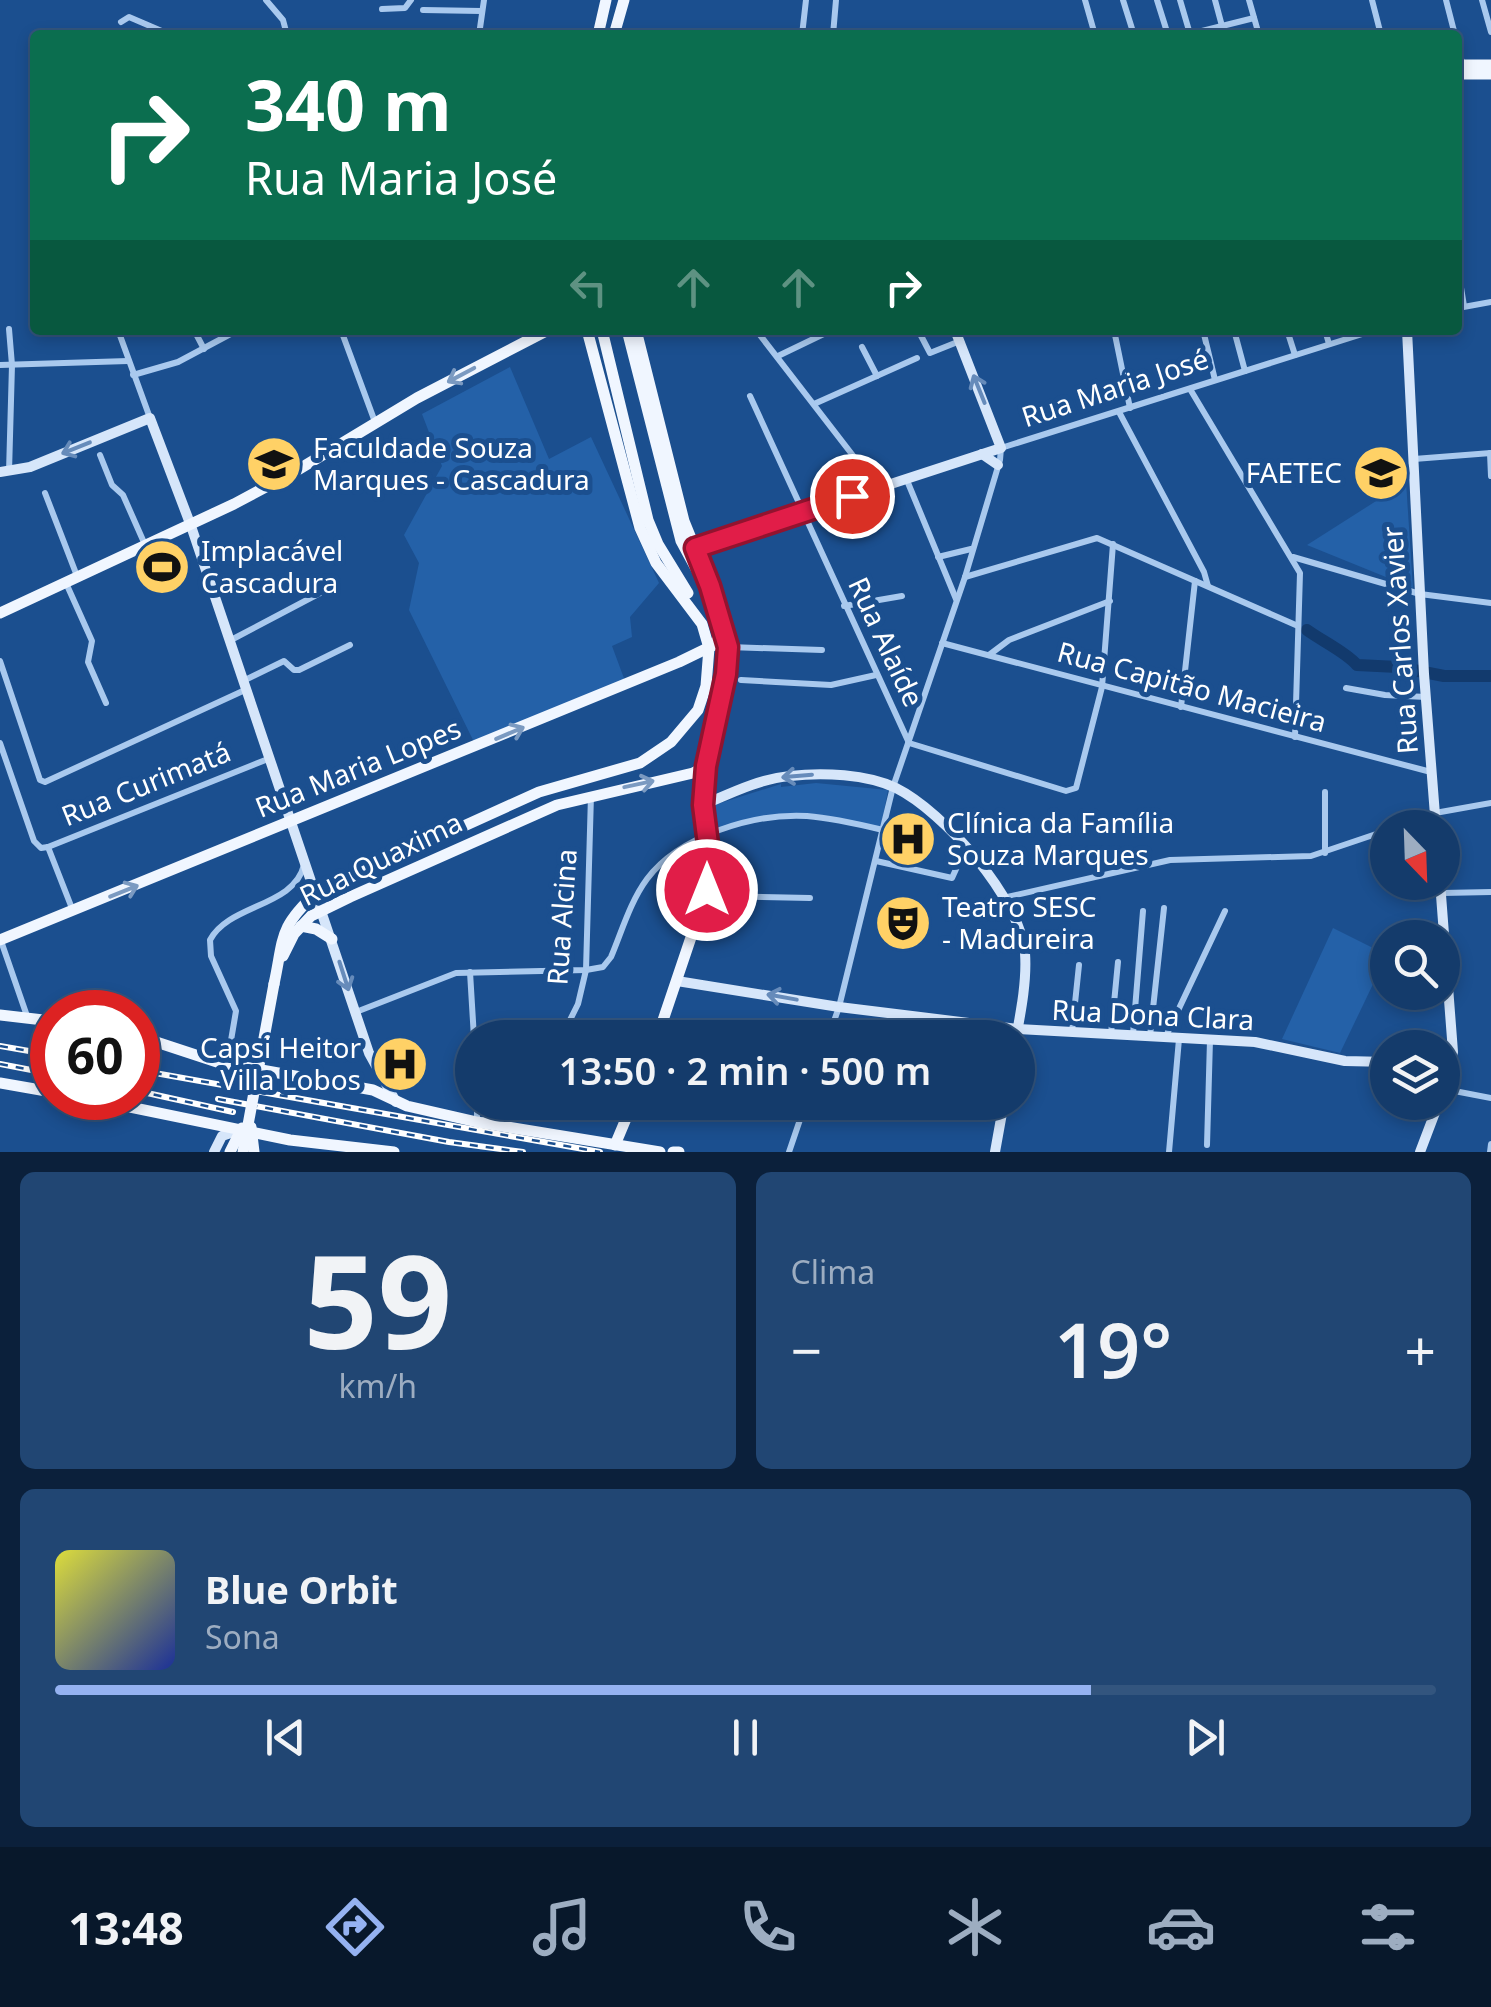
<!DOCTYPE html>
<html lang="pt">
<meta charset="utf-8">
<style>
body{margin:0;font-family:"Noto Sans",sans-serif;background:#214673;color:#f1f3f6;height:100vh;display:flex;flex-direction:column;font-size:38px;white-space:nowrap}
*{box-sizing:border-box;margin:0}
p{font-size:32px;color:#9dadc1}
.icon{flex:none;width:55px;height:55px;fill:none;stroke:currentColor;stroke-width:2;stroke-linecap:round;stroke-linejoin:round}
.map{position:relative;height:1152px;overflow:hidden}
.side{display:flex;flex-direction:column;gap:20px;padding:20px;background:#0b203b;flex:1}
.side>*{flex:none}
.guide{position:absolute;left:30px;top:30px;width:1432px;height:305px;border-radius:10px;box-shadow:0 5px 15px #0003,0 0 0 2px #33557e;background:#0b6e4f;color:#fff;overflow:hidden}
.needle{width:65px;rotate:157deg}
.buttons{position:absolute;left:1370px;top:810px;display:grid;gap:20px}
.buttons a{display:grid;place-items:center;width:90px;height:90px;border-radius:50%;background:#143b6b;box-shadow:0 5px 15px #0003,0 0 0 2px #33557e;font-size:50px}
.speed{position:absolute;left:30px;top:990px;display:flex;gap:20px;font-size:50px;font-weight:700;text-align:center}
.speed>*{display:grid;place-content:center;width:130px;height:130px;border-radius:50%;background:#143b6b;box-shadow:0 5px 15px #0003,0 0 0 2px #33557e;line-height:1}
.speed .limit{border:15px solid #d22;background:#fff;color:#111}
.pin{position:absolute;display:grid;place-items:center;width:85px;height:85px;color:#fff;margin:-42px;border:5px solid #fff;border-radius:50%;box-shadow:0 2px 10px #0007}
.me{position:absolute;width:110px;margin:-55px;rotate:0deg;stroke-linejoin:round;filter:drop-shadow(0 0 8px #0008)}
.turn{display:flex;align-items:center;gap:35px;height:210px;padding:0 50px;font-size:45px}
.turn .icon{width:130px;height:130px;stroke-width:2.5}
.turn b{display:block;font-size:70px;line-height:85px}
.lanes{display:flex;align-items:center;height:95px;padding:0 50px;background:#0003;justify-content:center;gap:50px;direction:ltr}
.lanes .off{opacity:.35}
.big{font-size:75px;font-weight:600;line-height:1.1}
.side .tile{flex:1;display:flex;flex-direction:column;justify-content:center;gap:15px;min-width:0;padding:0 35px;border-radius:15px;background:#214673}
.side .dial{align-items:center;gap:0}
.dial b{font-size:130px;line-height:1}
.song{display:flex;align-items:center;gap:30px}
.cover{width:120px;height:120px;border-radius:15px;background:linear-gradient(135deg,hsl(60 70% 55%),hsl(230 70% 35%))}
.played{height:10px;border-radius:5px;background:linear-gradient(90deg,#95b2f1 75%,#33557e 75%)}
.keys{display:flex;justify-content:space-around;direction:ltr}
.heat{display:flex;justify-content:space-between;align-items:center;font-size:55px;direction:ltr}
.side .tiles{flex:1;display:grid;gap:20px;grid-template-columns:1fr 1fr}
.tile:last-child{grid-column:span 2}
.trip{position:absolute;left:455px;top:1020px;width:580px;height:100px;border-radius:50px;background:#143b6b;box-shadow:0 5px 15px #0003,0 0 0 2px #33557e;font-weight:600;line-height:100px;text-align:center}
.tab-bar{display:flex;height:160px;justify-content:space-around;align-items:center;background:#08182b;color:#9dadc1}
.tab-bar .icon{width:70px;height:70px}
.tab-bar .active{color:#95b2f1}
.tab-bar b{font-size:45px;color:#f1f3f6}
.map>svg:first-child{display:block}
.green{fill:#2461a8}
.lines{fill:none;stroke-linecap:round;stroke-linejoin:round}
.river{stroke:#123a6d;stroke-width:12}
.street{stroke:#a9c9ee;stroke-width:6}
.secondary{stroke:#d6e6fa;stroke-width:10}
.primary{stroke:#f0f6ff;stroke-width:11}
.rail-casing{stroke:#fff;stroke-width:6}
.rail{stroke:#1b4f8f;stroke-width:2.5;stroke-dasharray:8;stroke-linecap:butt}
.primary-bridge{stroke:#f0f6ff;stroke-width:11}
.oneway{stroke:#7b9ac1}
.oneway2{stroke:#668bba}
.route-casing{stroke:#92132f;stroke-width:25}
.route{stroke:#e11d48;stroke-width:18}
.labels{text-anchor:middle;stroke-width:10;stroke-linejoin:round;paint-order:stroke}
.street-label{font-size:28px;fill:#fff;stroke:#1b4f8f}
.poi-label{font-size:28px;fill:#fff;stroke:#1b4f8f;text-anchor:start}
</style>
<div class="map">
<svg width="1491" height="1152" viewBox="0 0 1491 1152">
<rect width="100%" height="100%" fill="#1b4f8f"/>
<!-- green -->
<g class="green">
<polygon points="510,367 549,459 591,437 659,583 630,617 632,637 612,646 625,681 475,744 409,610 419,563 404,535 442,466 422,414"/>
<polygon points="1406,482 1413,588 1307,545"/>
<polygon points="816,783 888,790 881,827 791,813 715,831 711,806 781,784 781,787"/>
<polygon points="1333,928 1387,955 1340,1053 1282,1039"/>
</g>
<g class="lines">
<!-- river -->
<path class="river" d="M1307,630C1322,641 1346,652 1357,665L1398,667L1444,676H1491"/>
<!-- street -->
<g class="street">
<polyline points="266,0 283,20 287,35"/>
<polyline points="1085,0 1095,35"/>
<polyline points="1123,0 1134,35"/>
<polyline points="1157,0 1168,35"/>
<polyline points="1180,0 1190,34"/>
<polyline points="1215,0 1222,26"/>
<polyline points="1249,0 1259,35"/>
<polyline points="1372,0 1381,35"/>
<polyline points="1446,0 1455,35"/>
<polyline points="1482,0 1491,32"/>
<polyline points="382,9 405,8 411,0"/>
<polyline points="423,10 481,11"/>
<polyline points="121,22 129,17 171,35"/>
<polyline points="1190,34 1254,18"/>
<polyline points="479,35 484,0"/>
<polyline points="802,35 806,0"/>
<polyline points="833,35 836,0"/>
<polyline points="1458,45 1462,63"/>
<polyline points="1458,269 1464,306"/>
<polyline points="1458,308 1491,302"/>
<polyline points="9,329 12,365 9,472"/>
<polyline points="118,330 150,418"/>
<polyline points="194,330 204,349"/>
<polyline points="341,330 375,422"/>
<polyline points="756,330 878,488"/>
<polyline points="918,330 930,353 960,341"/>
<polyline points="1114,330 1130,408"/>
<polyline points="1203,330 1215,380"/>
<polyline points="1234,330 1245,371"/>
<polyline points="1287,330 1295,355"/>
<polyline points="1325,330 1329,344"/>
<polyline points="862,347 877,376"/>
<polyline points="778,356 832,330"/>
<polyline points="0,365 128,361"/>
<polyline points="133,375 178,362 238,330"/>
<polyline points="1190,389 1300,573 1295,737"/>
<polyline points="750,396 909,743 1066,791 1076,788 1102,687 1113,544"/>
<polyline points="814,404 917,358"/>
<polyline points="1119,412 1204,572 1208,586"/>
<polyline points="1490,453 1491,476"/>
<polyline points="100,455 112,485 123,495 146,547"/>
<polyline points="1414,459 1491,453"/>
<polyline points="906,478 956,599"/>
<polyline points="45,493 77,576"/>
<polyline points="938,557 971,549"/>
<polyline points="1293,557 1420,594 1491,603"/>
<polyline points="965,577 1097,538 1298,626"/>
<polyline points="66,583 92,641 88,662 106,703"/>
<polyline points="844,606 902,596"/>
<polyline points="231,640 322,592"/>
<polyline points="942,643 1431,772"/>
<polyline points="729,647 822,650"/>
<polyline points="989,655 1009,640 1110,601"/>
<polyline points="0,661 40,780 45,782 245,690"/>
<polyline points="741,680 831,685 876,675"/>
<polyline points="243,681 284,661 294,670 299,670 350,645"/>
<polyline points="1346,688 1385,695 1426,697"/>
<polyline points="1181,707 1195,581"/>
<polyline points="0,743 34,841 41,848 48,847"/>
<polyline points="1395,828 1435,813 1491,803"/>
<polyline points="48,847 268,759"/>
<polyline points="48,847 73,911"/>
<polyline points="1325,853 1325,792"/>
<polyline points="876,861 952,878 966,847"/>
<polyline points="1442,893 1491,892"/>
<polyline points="706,896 810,898"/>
<polyline points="1003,898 1170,860 1311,856 1388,830"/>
<polyline points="0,938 27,1016"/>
<polyline points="470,972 474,1038"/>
<path d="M356,1012L456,973L586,970L603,967L611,957C622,931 630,902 647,879C679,836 753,813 807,816C832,818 858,824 883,830"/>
<polyline points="1072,1032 1079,965"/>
<polyline points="1111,1034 1118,962"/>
<polyline points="1133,1034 1143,911"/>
<polyline points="1150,1036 1164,908"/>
<polyline points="1166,1036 1225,911"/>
<polyline points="561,1038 578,1004 586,970 591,795"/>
<polyline points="828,1038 839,1007 893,787 965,577 1000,460 1001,448 1375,330"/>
<path d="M227,1064L236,1011L211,956L210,940C229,904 294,907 304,865"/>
<polyline points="1444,1089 1491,1098"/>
<polyline points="477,1102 477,1121"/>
<polyline points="482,1122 502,1102"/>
<polyline points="1207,1145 1210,1040"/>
<polyline points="789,1152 806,1102"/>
<polyline points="1169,1152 1179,1039"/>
<polyline points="1490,1152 1491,1144"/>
</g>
<!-- secondary -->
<g class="secondary">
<polyline points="1407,330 1424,674 1436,828"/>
<polyline points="982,454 998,465"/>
<polyline points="0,472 30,467 150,418 191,526 369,1053 396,1102"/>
<polyline points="695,548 1001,448 955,330"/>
<path d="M703,805C731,793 759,779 790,776C822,772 867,774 896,788C944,812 1020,898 1025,953C1027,980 1021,1011 1016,1038"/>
<polyline points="1440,882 1453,1052 1442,1093"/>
<polyline points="677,981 839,1007 1018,1029 1255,1042 1345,1061 1388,1062"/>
<polyline points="214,1152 222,1136 239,1130"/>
<polyline points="995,1152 1004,1102"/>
<polyline points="1420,1152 1439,1102"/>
</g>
<!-- primary -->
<g class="primary">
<polyline points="598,35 606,0"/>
<polyline points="614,35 624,0"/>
<polyline points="1458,65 1491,65"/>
<polyline points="1458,74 1491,74"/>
<polyline points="602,330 648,520 658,544 688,593"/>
<polyline points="627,330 681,541 701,578"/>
<polyline points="636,330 684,521 710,585 727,647 726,674 706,766 703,805 709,852 707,890 657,1038"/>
<polyline points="0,613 234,504 296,471 417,398 548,330"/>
<polyline points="301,926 316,929 332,939"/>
<polyline points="0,940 679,662 714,645 724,628"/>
<polyline points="283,956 294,934 311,916 350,897 557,805 693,773 706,766"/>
<path d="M274,984C284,938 278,928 316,893L539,792L640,763L671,742L698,710L706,686L709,648L702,624L656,563L640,528L587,330"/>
<polyline points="0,1015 52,1021"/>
<polyline points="138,1036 217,1062 373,1090 407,1106 477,1122 660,1152"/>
<polyline points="0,1083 52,1092"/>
<polyline points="86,1098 290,1140 394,1152"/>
<polyline points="615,1145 633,1102"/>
<polyline points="673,1152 679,1152"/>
</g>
<!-- rail casing -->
<g class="rail-casing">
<g id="rail">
<polyline points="0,1046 52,1055"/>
<polyline points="0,1064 52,1074"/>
<polyline points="138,1070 600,1152"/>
<polyline points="138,1091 233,1112"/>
<polyline points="218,1099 449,1142 523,1152"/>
</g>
</g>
<!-- rail -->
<use href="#rail" class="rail"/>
<!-- primary-bridge -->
<g class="primary-bridge">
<polyline points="251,1127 254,1152"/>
<polyline points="230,1152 242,1128"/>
<polyline points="243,1152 274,984"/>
</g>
</g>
<!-- one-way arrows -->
<defs><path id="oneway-shaft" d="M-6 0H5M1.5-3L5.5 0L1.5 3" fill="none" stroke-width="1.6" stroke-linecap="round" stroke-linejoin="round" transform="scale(2.5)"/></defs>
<g class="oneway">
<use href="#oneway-shaft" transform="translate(461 375) rotate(152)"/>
<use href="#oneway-shaft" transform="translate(510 733) rotate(-23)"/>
<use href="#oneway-shaft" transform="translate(639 784) rotate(-12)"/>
<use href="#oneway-shaft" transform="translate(124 891) rotate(-22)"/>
</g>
<g class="oneway2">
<use href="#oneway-shaft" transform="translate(979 389) rotate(-112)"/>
<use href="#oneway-shaft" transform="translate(76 448) rotate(158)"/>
<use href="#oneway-shaft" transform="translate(797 776) rotate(175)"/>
<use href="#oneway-shaft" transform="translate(344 976) rotate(72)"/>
<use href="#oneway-shaft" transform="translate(782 997) rotate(-170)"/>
</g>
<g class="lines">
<!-- route casing -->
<g class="route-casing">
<polyline id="route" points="707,890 709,852 703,805 706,766 726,674 728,647 710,586 695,548 852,496"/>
</g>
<!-- route -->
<use href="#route" class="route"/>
</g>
<!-- icons -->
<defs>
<g id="university-disc" transform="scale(2.875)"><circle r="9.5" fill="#ffd166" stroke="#1b4f8f"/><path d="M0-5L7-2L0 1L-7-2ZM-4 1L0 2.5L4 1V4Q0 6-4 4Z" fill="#111"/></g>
<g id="stadium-disc" transform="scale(2.875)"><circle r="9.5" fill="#ffd166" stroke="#1b4f8f"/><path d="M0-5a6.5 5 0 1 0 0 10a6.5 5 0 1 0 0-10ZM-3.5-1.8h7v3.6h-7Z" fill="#111"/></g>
<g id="hospital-disc" transform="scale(2.875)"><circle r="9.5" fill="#ffd166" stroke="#1b4f8f"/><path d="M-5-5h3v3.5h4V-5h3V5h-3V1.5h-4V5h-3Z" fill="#111"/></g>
<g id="theatre-disc" transform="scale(2.875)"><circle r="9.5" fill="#ffd166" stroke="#1b4f8f"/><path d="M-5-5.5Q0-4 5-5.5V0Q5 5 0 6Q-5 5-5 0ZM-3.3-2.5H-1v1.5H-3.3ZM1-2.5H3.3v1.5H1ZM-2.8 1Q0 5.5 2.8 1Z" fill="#111"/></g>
</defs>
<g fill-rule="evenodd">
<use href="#university-disc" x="274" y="464"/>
<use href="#university-disc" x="1381" y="473"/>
<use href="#stadium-disc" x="162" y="567"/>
<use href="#hospital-disc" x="908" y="839"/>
<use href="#theatre-disc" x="903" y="923"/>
<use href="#hospital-disc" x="400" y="1064"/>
</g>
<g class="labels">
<!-- street labels -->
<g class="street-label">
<text transform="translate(1115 388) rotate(-18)" y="10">Rua Maria José</text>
<text transform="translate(1400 640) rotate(-94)" y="10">Rua Carlos Xavier</text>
<text transform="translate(886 642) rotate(65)" y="10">Rua Alaíde</text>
<text transform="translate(1192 687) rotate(15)" y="10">Rua Capitão Macieira</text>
<text transform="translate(358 768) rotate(-22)" y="10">Rua Maria Lopes</text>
<text transform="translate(146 784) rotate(-22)" y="10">Rua Curimatá</text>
<text transform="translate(381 859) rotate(-26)" y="10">Rua Quaxima</text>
<text transform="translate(562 917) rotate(-86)" y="10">Rua Alcina</text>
<text transform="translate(1153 1015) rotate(3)" y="10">Rua Dona Clara</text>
</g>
<!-- poi labels -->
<g class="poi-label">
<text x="313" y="458">Faculdade Souza<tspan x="313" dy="32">Marques - Cascadura</tspan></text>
<text x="1342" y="483" text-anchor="end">FAETEC</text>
<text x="201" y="561">Implacável<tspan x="201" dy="32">Cascadura</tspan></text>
<text x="947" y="833">Clínica da Família<tspan x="947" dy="32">Souza Marques</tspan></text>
<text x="942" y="917">Teatro SESC<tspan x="942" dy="32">- Madureira</tspan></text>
<text x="361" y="1058" text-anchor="end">Capsi Heitor<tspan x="361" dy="32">Villa Lobos</tspan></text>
</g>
</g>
</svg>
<div class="buttons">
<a><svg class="needle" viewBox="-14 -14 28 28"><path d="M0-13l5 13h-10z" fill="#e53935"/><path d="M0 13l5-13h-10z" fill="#9dadc1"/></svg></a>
<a><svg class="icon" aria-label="search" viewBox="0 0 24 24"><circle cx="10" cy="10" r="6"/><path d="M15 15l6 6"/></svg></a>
<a><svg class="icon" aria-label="layers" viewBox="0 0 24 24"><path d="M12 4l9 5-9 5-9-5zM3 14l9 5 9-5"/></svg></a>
</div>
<div class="speed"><div class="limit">60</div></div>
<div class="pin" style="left:852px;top:496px;background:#d93025"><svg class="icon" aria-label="arrive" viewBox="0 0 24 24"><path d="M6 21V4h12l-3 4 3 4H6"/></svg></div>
<svg class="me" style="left:707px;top:890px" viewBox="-20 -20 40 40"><circle r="17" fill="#e11d48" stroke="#fff" stroke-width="3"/><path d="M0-11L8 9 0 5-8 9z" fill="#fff"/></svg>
<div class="trip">13:50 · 2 min · 500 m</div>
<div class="guide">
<div class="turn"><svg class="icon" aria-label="right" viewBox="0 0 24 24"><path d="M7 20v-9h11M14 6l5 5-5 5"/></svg><div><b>340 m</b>Rua Maria José</div></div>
<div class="lanes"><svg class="icon off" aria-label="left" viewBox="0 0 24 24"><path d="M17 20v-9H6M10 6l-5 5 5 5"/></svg><svg class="icon off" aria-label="ahead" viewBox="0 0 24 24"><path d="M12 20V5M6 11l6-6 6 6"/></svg><svg class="icon off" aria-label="ahead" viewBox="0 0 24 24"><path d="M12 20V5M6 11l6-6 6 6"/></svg><svg class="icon" aria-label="right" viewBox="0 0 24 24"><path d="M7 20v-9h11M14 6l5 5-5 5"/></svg></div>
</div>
</div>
<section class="side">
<div class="tiles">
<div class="tile dial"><b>59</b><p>km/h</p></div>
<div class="tile"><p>Clima</p>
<div class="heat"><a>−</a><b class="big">19°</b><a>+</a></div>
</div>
<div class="tile">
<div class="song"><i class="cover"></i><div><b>Blue Orbit</b><p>Sona</p></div></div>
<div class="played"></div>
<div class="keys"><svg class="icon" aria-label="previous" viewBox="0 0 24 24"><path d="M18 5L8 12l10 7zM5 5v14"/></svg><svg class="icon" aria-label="pause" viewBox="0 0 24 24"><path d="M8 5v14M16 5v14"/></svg><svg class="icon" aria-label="next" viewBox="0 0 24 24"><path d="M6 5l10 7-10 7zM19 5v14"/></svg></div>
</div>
</div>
</section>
<nav class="tab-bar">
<b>13:48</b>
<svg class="icon active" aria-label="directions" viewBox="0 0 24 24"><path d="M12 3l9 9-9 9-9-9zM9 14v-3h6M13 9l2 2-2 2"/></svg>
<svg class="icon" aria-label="music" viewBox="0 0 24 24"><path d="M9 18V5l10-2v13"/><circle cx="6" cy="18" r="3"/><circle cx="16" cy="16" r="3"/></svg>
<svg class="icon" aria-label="phone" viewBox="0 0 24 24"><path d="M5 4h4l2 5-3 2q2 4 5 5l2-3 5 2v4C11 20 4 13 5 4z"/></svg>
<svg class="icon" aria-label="climate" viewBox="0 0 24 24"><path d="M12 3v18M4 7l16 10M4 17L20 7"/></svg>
<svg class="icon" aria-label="car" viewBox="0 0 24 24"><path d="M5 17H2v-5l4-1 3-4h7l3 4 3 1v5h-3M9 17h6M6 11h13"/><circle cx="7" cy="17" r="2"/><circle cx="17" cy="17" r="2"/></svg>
<svg class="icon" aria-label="filters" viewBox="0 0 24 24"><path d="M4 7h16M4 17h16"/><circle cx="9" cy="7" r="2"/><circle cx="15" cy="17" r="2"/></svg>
</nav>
